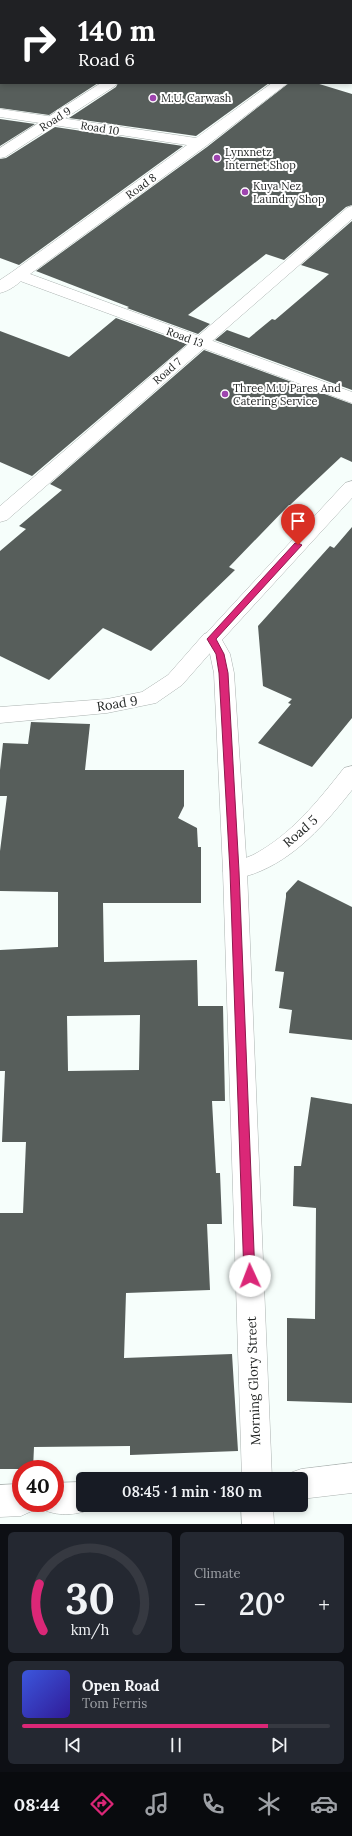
<!DOCTYPE html>
<meta charset="utf-8">
<style>
body{margin:0;font-family:Lora,serif;background:#242831;color:#f1f3f6;height:100vh;display:flex;flex-direction:column;font-size:15px;white-space:nowrap}
*{box-sizing:border-box;margin:0}
p{font-size:13px;color:#9ea1a6}
.icon{flex:none;width:22px;height:22px;fill:none;stroke:currentColor;stroke-width:2;stroke-linecap:round;stroke-linejoin:round}
.map{position:relative;height:1524px;overflow:hidden}
.panel{display:flex;flex-direction:column;gap:8px;padding:8px;background:#0d0f14;flex:1}
.panel>*{flex:none}
.banner{position:absolute;left:0px;top:0px;width:352px;height:84px;box-shadow:0 2px 6px #0003;background:#202124;color:#fff;overflow:hidden}
.speed{position:absolute;left:12px;top:1460px;display:flex;gap:8px;font-size:20px;font-weight:700;text-align:center}
.speed>*{display:grid;place-content:center;width:52px;height:52px;border-radius:50%;background:#171b24;box-shadow:0 2px 6px #0003;line-height:1}
.speed .limit{border:6px solid #d22;background:#fff;color:#111}
.pin{position:absolute;display:grid;place-items:center;width:34px;height:34px;color:#fff;margin:-41px -17px;border-radius:50% 50% 50% 0;rotate:-45deg;box-shadow:0 0 4px #0007}
.pin .icon{rotate:45deg}
.me{position:absolute;width:44px;margin:-22px;rotate:358deg;stroke-linejoin:round;filter:drop-shadow(0 0 3px #0008)}
.turn{display:flex;align-items:center;gap:14px;height:84px;padding:0 12px;font-size:18px}
.turn .icon{width:52px;height:52px;stroke-width:2.5}
.turn b{display:block;font-size:28px;line-height:34px}
.big{font-size:30px;font-weight:600;line-height:1.1}
.panel .widget{flex:1;display:flex;flex-direction:column;justify-content:center;gap:6px;min-width:0;padding:0 14px;border-radius:6px;background:#242831}
.panel .dial{align-items:center;gap:0}
.dial svg{height:104px;overflow:visible;fill:none;stroke:#363941;stroke-width:7;stroke-linecap:round;text-anchor:middle}
.dial text{fill:#f1f3f6;stroke:none}
.song{display:flex;align-items:center;gap:12px}
.cover{width:48px;height:48px;border-radius:6px;background:linear-gradient(135deg,hsl(230 70% 55%),hsl(250 70% 35%))}
.played{height:4px;border-radius:2px;background:linear-gradient(90deg,#db2777 80%,#363941 80%)}
.keys{display:flex;justify-content:space-around;direction:ltr}
.heat{display:flex;justify-content:space-between;align-items:center;font-size:22px;direction:ltr}
.panel .tiles{flex:1;display:grid;gap:8px;grid-template-columns:1fr 1fr}
.widget:last-child{grid-column:span 2}
.trip{position:absolute;left:76px;top:1472px;width:232px;height:40px;border-radius:6px;background:#171b24;box-shadow:0 2px 6px #0003;font-weight:600;line-height:40px;text-align:center}
.dock{display:flex;height:64px;justify-content:space-around;align-items:center;background:#090b0e;color:#9ea1a6}
.dock .icon{width:28px;height:28px}
.dock .active{color:#db2777}
.dock b{font-size:18px;color:#f1f3f6}
.map>svg:first-child{display:block}
.building{fill:#575e5b;fill-rule:evenodd}
.lines{fill:none;stroke-linecap:round;stroke-linejoin:round}
.street-casing{stroke:#abb2b0;stroke-width:1}
.secondary-casing{stroke:#abb2b0;stroke-width:1}
.street{fill:#fff;fill-rule:evenodd}
.secondary{fill:#fff;fill-rule:evenodd}
.route{fill:#db2777;stroke:#8e194d}
.poi-dot{fill:#9e44af;stroke:#fff;stroke-width:1.5}
.labels{text-anchor:middle;stroke-width:4;stroke-linejoin:round;paint-order:stroke}
.far-poi-label{font-size:11px;fill:#242726;stroke:#fff;text-anchor:start}
.far-street-label{font-size:11px;fill:#242726;stroke:#fff}
.street-label{font-size:13px;fill:#242726;stroke:#fff}
</style>
<div class="map">
<svg width="352" height="1524" viewBox="0 0 352 1524">
<rect width="100%" height="100%" fill="#f6fefb"/>
<!-- building -->
<g class="building">
<polygon points="0,83 98,83 49,115 0,108"/>
<polygon points="118,83 269,83 196,136 69,118 116,87"/>
<polygon points="289,83 316,83 352,94 352,205 346,207 284,260 266,254 188,315 210,324 198,334 127,308 129,307 36,271 207,147"/>
<polygon points="0,119 35,124 0,146"/>
<polygon points="55,127 183,146 19,265 0,258 0,159 6,158"/>
<polygon points="352,221 352,390 215,340 227,330 249,338 272,319 275,320 329,274 301,265"/>
<polygon points="116,318 187,344 32,476 0,462 0,331 69,357"/>
<polygon points="204,350 352,404 352,462 341,457 290,505 289,505 229,567 235,570 151,651 103,628 49,680 0,656 0,551 26,529 19,526 62,490 50,484"/>
<polygon points="352,527 352,718 312,767 258,743 291,704 288,703 292,699 263,686 258,626 330,546 334,548"/>
<path d="M31,722L90,724L85,770H184V806L178,818L197,828L198,847H201V903H103L104,962L197,960L198,1006H223L225,1101H212L216,1173H220L222,1224H207L210,1290L126,1293L124,1358L232,1354L238,1451L130,1455V1446L34,1447L33,1469H0V1213H23L26,1142H2L5,1071H0V950L58,947V892L0,891V851L7,796H0V770L3,743L28,744ZM140,1015L139,1070L68,1071L67,1016Z"/>
<polygon points="298,880 352,907 352,1040 289,1033 292,1010 279,1008 284,972 275,971 286,897 286,893"/>
<polygon points="311,1097 352,1104 352,1403 287,1401 287,1318 315,1319 316,1208 293,1206 294,1166 301,1166"/>
</g>
<g class="lines">
<!-- street casing -->
<g class="street-casing">
<g id="street">
<polygon points="40,0 54,0 40,1"/>
<polygon points="229,0 243,0 229,1"/>
<polygon points="0,24 1,24 0,33"/>
<rect x="351" y="72" width="1" height="8"/>
<polygon points="101,83 117,83 115,86 5,157 0,158 0,148"/>
<polygon points="352,206 352,219 7,520 0,522 0,506 347,208"/>
<path d="M18,270L24,272L26,275C21,283 9,291 0,293V280L12,272Z"/>
<polygon points="211,632 218,634 221,639 218,644 182,685 156,703 107,713 0,723 0,707 107,699 142,692 168,675 204,634"/>
<path d="M352,766V790C325,824 295,859 253,874C243,877 237,880 227,877L223,871L227,865C235,861 244,859 253,855C291,835 318,801 344,768Z"/>
<path d="M83,1482V1505H95L94,1508C78,1515 60,1517 44,1510L41,1503H55V1483Z"/>
<polygon points="21,1484 21,1503 35,1503 32,1511 21,1516 0,1517 0,1485"/>
<polygon points="241,1505 273,1505 274,1524 242,1524"/>
</g>
</g>
<!-- secondary casing -->
<g class="secondary-casing">
<g id="secondary">
<polygon points="351,26 352,26 351,35"/>
<polygon points="272,83 288,83 206,146 30,274 352,392 352,403 12,278 10,275 12,272 187,145 0,117 0,109 196,138"/>
<polygon points="352,481 352,498 222,640 230,654 234,673 247,871 272,1479 242,1479 223,871 214,673 210,654 201,639 345,483"/>
<polygon points="352,1463 352,1493 301,1499 301,1479 288,1479 290,1473 301,1469"/>
</g>
</g>
<!-- street -->
<use href="#street" class="street"/>
<!-- secondary -->
<use href="#secondary" class="secondary"/>
</g>
<!-- route -->
<polygon class="route" points="295,543 298,543 302,545 216,639 224,654 228,673 239,871 255,1276 254,1280 250,1282 245,1280 244,1276 230,871 219,673 216,654 207,639"/>
<!-- markers -->
<g class="poi-dot">
<circle cx="153" cy="98" r="4"/>
<circle cx="217" cy="158" r="4"/>
<circle cx="245" cy="192" r="4"/>
<circle cx="225" cy="394" r="4"/>
</g>
<g class="labels">
<!-- far-poi labels -->
<g class="far-poi-label">
<text x="161" y="102">M.U. Carwash</text>
<text x="225" y="156">Lynxnetz<tspan x="225" dy="13">Internet Shop</tspan></text>
<text x="253" y="190">Kuya Nez<tspan x="253" dy="13">Laundry Shop</tspan></text>
<text x="233" y="392">Three M.U Pares And<tspan x="233" dy="13">Catering Service</tspan></text>
</g>
<!-- far-street labels -->
<g class="far-street-label">
<text transform="translate(55 119) rotate(-33)" y="4">Road 9</text>
<text transform="translate(100 128) rotate(9)" y="4">Road 10</text>
<text transform="translate(141 186) rotate(-36)" y="4">Road 8</text>
<text transform="translate(185 337) rotate(20)" y="4">Road 13</text>
<text transform="translate(167 371) rotate(-41)" y="4">Road 7</text>
</g>
<!-- street labels -->
<g class="street-label">
<text transform="translate(117 703) rotate(-9)" y="5">Road 9</text>
<text transform="translate(300 831) rotate(-41)" y="5">Road 5</text>
<text transform="translate(253 1381) rotate(-92)" y="5">Morning Glory Street</text>
</g>
</g>
</svg>
<div class="speed"><div class="limit">40</div></div>
<div class="pin" style="left:298px;top:545px;background:#d93025"><svg class="icon" aria-label="arrive" viewBox="0 0 24 24"><path d="M6 21V4h12l-3 4 3 4H6"/></svg></div>
<svg class="me" style="left:250px;top:1276px" viewBox="-20 -20 40 40"><circle r="19" fill="#fff"/><path d="M0-13L10 11 0 6-10 11z" fill="#db2777"/></svg>
<div class="trip">08:45 · 1 min · 180 m</div>
<div class="banner">
<div class="turn"><svg class="icon" aria-label="right" viewBox="0 0 24 24"><path d="M7 20v-9h11M14 6l5 5-5 5"/></svg><div><b>140 m</b>Road 6</div></div>
</div>
</div>
<section class="panel">
<div class="tiles">
<div class="widget dial"><svg viewBox="0 0 100 80">
<path d="M14 69A42 42 0 1 1 86 69"/>
<path d="M14 69A42 42 0 0 1 11 33" stroke="#db2777"/>
<text x="50" y="56" font-size="32" font-weight="700">30</text>
<text x="50" y="72" font-size="11">km/h</text>
</svg></div>
<div class="widget"><p>Climate</p>
<div class="heat"><a>−</a><b class="big">20°</b><a>+</a></div>
</div>
<div class="widget">
<div class="song"><i class="cover"></i><div><b>Open Road</b><p>Tom Ferris</p></div></div>
<div class="played"></div>
<div class="keys"><svg class="icon" aria-label="previous" viewBox="0 0 24 24"><path d="M18 5L8 12l10 7zM5 5v14"/></svg><svg class="icon" aria-label="pause" viewBox="0 0 24 24"><path d="M8 5v14M16 5v14"/></svg><svg class="icon" aria-label="next" viewBox="0 0 24 24"><path d="M6 5l10 7-10 7zM19 5v14"/></svg></div>
</div>
</div>
</section>
<nav class="dock">
<b>08:44</b>
<svg class="icon active" aria-label="directions" viewBox="0 0 24 24"><path d="M12 3l9 9-9 9-9-9zM9 14v-3h6M13 9l2 2-2 2"/></svg>
<svg class="icon" aria-label="music" viewBox="0 0 24 24"><path d="M9 18V5l10-2v13"/><circle cx="6" cy="18" r="3"/><circle cx="16" cy="16" r="3"/></svg>
<svg class="icon" aria-label="phone" viewBox="0 0 24 24"><path d="M5 4h4l2 5-3 2q2 4 5 5l2-3 5 2v4C11 20 4 13 5 4z"/></svg>
<svg class="icon" aria-label="climate" viewBox="0 0 24 24"><path d="M12 3v18M4 7l16 10M4 17L20 7"/></svg>
<svg class="icon" aria-label="car" viewBox="0 0 24 24"><path d="M5 17H2v-5l4-1 3-4h7l3 4 3 1v5h-3M9 17h6M6 11h13"/><circle cx="7" cy="17" r="2"/><circle cx="17" cy="17" r="2"/></svg>
</nav>
